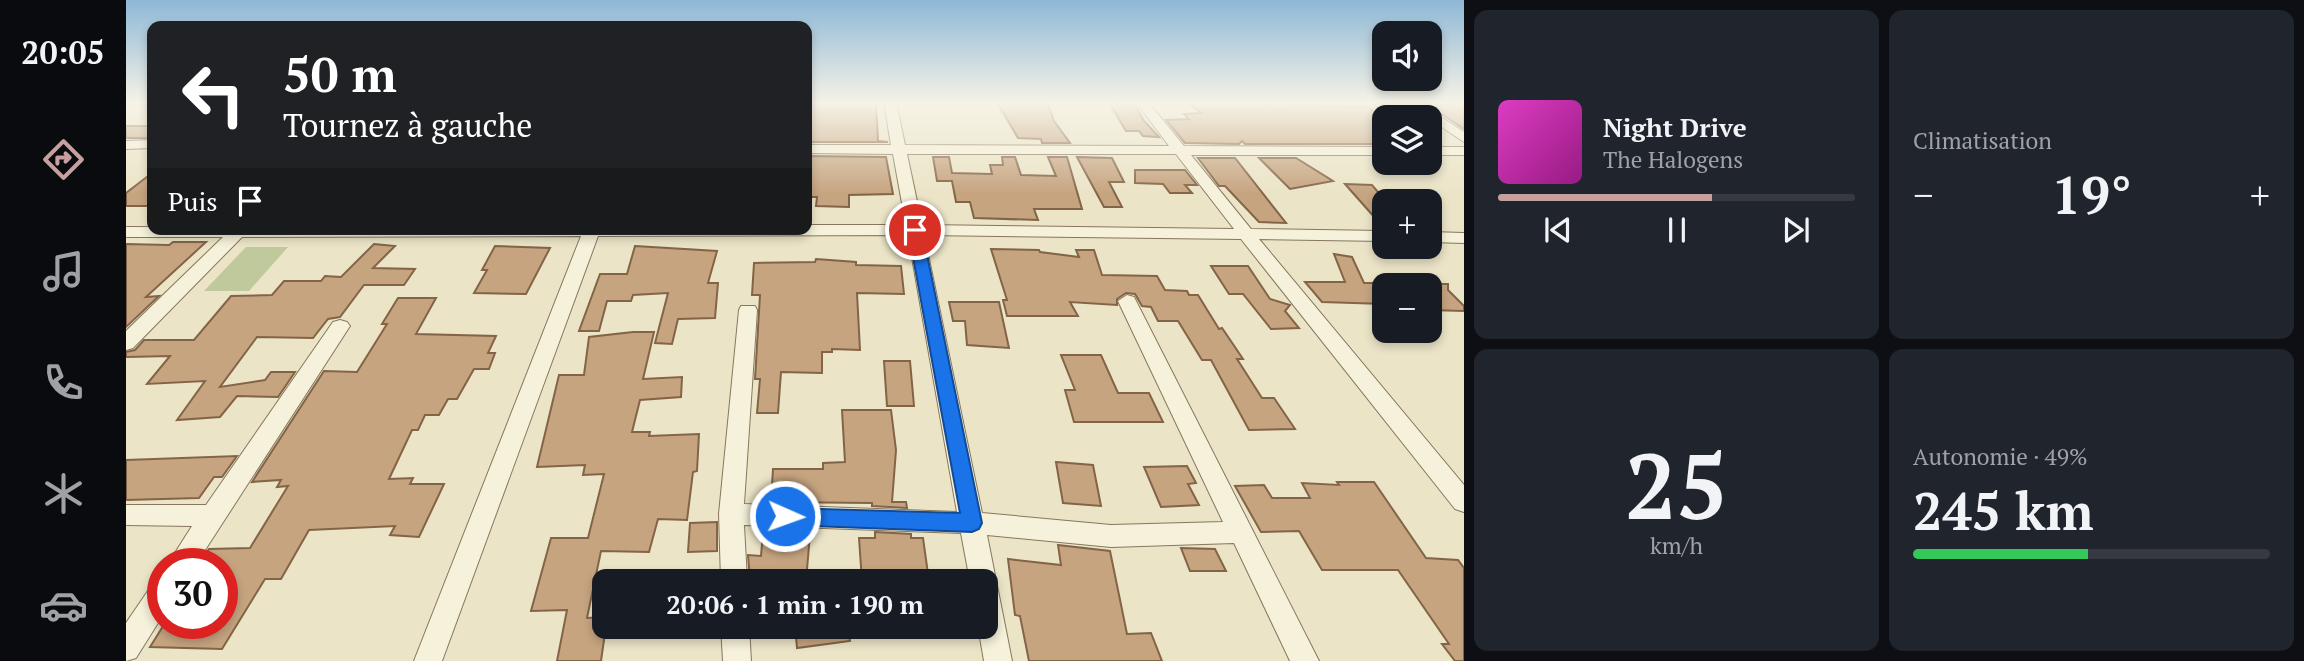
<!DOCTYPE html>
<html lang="fr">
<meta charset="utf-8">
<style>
body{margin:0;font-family:"PT Serif",serif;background:#20242c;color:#f1f3f6;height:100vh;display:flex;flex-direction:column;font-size:26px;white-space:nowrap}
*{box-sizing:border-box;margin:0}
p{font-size:23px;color:#9ea1a6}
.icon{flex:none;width:38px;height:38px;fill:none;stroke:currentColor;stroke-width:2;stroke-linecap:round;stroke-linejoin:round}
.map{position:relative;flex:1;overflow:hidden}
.sheet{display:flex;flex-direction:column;gap:10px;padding:10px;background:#0d0f14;width:840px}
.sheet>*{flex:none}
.banner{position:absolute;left:21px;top:21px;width:665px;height:214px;border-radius:14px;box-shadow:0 4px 10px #0003;background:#202124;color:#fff;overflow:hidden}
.tools{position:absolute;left:1246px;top:21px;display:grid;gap:14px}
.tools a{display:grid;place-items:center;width:70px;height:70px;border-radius:14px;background:#171b24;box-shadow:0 4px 10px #0003;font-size:35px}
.speed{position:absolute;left:21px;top:548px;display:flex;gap:14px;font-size:35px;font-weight:700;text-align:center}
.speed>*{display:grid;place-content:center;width:91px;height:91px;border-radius:50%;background:#171b24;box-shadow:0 4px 10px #0003;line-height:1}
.speed .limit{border:10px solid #d22;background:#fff;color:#111}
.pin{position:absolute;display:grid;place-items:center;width:60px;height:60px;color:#fff;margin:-30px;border:4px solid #fff;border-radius:50%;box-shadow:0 2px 7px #0007}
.me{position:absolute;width:77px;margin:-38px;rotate:92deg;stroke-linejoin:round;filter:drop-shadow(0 0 5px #0008)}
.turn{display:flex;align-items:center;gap:24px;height:147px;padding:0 21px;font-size:32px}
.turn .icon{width:91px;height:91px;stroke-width:2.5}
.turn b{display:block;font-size:49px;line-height:60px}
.then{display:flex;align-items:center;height:66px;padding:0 21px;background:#0003;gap:14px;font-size:26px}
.big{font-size:52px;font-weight:700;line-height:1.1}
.sheet .widget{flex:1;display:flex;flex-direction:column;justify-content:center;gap:10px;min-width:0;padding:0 24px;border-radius:14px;background:#20242c}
.sheet .dial{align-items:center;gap:0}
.dial b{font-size:91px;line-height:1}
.song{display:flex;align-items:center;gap:21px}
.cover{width:84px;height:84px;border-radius:10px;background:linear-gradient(135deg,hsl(310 70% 55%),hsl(310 70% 35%))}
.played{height:7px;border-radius:4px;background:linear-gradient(90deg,#c5a09e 60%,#363941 60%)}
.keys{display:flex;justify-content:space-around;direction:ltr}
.heat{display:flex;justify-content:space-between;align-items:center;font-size:38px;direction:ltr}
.charge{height:10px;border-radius:5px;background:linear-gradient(90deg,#34c759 49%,#363941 0)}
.sheet .tiles{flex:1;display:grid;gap:10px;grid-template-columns:repeat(2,1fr)}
.trip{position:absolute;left:466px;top:569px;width:406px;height:70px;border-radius:14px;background:#171b24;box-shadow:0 4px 10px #0003;font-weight:700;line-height:70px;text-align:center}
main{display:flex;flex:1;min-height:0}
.menu{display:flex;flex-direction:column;width:126px;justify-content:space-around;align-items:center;background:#090b0e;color:#9ea1a6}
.menu .icon{width:49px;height:49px}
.menu .selected{color:#c5a09e}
.menu b{font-size:32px;color:#f1f3f6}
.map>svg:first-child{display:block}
.green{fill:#bfc99c}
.building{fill:#c6a480;stroke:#836446;stroke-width:2}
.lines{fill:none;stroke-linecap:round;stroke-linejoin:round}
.minor-casing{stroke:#86775e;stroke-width:2}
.minor{fill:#f6f1da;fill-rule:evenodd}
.route{fill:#1a73e8;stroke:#114b97;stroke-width:2}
</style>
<main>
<nav class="menu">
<b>20:05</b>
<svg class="icon selected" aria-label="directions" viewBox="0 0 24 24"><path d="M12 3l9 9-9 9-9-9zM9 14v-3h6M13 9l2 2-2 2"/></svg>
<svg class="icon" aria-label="music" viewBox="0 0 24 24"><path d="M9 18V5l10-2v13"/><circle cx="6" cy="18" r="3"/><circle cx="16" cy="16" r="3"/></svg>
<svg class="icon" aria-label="phone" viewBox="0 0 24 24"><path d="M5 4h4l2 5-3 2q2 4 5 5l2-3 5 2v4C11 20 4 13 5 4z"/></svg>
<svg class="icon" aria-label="climate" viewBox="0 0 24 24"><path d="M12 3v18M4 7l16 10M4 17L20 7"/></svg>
<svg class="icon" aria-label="car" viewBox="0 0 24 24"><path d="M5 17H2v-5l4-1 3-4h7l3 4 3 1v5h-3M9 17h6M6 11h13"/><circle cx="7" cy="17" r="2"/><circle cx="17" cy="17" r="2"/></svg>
</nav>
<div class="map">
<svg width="1338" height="661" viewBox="0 0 1338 661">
<rect width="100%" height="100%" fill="#ebe4c7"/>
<!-- green -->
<polygon class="green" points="120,247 162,247 123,291 78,291"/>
<!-- building -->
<g class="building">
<polygon points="681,102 750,102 752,141 762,142 681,142"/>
<polygon points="1066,102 1167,102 1171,105 1242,107 1258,120 1258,144 1119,144 1116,141 1113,144 1059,143 1040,120 1063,119 1058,114 1075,113 1064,105 1069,105"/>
<polygon points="1338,103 1338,129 1301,104"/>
<polygon points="872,104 922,104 928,121 944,143 916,143 915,139 892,138"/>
<polygon points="984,104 1009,105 1018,121 1033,137 1017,136 1013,131 1000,131"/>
<rect x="0" y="126" width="26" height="12"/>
<polygon points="681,156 760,157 767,194 723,195 723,207 690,206 691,197 681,197"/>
<polygon points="807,157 823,157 826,173 866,174 864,165 877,165 876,157 889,157 895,175 930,176 922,157 941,157 956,209 908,209 912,220 848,218 844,202 830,202 826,181 811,181"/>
<polygon points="951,157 986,158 998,182 983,182 996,207 978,207"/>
<polygon points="1072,158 1109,158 1160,223 1133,222 1099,186 1093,186"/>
<polygon points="1133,158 1170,158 1207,181 1164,189"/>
<polygon points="1009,170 1059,170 1071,185 1059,185 1066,193 1044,193 1037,184 1009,183"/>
<polygon points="26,173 26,206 0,206 0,193"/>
<polygon points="1219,184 1246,185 1258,199 1258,228"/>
<polygon points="47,242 80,242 20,297 33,296 0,327 0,244 43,245"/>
<polygon points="248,244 269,246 247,268 289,269 278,285 238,285 214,317 202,319 187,338 131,337 94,387 139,380 145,372 169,372 152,397 111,396 94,417 51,420 79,381 21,384 44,356 0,357 0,352 9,350 18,340 68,340 105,296 146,295 158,281 195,281 199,276 215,277"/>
<polygon points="369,246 424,248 400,294 348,293 361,270 356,270"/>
<polygon points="509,246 591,251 582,283 592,283 589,318 552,319 546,344 529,343 542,293 507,295 505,301 481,301 473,331 453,331 474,274 501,274"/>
<polygon points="865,249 913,250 914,252 953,257 950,250 968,250 976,275 1031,276 1039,290 1061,291 1063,295 1072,295 1093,329 1096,328 1117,359 1111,359 1136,398 1148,398 1169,429 1123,430 1085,360 1076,360 1052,321 1032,321 1025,307 1016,306 1009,294 1000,293 991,299 991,305 944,302 952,316 881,316 877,300 881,300"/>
<polygon points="1208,254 1226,257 1238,283 1258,283 1258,304 1196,302 1179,282 1219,282"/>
<polygon points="690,259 730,262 730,265 775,266 778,294 731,293 734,350 706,349 706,352 696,352 696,373 655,372 652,413 631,413 634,379 629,379 634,295 626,295 628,263 689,262"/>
<polygon points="1085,266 1122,266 1144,299 1164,305 1159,311 1173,328 1145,329 1117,294 1103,294"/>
<polygon points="1304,284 1322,284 1322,290 1338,306 1338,311 1304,310"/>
<polygon points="272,298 310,298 290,334 370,336 362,353 369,353 363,369 348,369 331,399 322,399 313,415 299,415 292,430 286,430 263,479 287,478 284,484 318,484 293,537 264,535 269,526 183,530 155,579 139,579 96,649 24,647 39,623 96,623 96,564 73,564 83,549 124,548 162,486 151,487 155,480 126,482 198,371 231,372 261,324 256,324"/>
<polygon points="823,302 873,302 883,348 841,345 839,321 827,321"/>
<polygon points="507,332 528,332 517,379 556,377 555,397 514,400 506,432 524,432 523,436 573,434 571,471 567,472 561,520 532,519 523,552 475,551 461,618 478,617 478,626 480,626 475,661 431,661 441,610 405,611 425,538 462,538 478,474 457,475 459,465 411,467 433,375 458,375 463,337"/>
<polygon points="935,355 975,355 992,393 1023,393 1037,422 948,422 939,390 949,390"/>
<polygon points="758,361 784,361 788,406 761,406"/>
<polygon points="716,410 765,410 770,450 766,502 780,502 781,508 746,506 746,503 645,502 647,469 697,469 697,463 719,462"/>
<polygon points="111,456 96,477 88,477 73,498 0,500 0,460"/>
<polygon points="930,462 967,465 975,506 937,503"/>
<polygon points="1061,466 1070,483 1062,484 1073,505 1035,507 1018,467"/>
<polygon points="1211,482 1248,482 1300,558 1332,560 1338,568 1338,661 1329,661 1316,644 1323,644 1272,570 1196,570 1173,531 1135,532 1109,486 1138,485 1146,498 1184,498 1176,483 1213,485"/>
<polygon points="591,522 591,551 562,552 564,523"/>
<polygon points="644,529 677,530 677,533 684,534 680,581 624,581 622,555 635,556 637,532 644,532"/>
<polygon points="749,532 785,534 785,538 797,538 803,581 736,581 733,538 749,538"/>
<polygon points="932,545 984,551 1001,634 1025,633 1036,661 903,661 894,616 889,615 882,559 935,565"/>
<polygon points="1055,548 1089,549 1100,571 1064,571"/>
<polygon points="669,626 722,626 724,641 671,648"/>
</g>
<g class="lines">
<!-- minor casing -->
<g class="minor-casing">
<g id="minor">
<path d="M758,102H770L779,145L1043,146L1010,102H1022L1058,146L1258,147V155H1065L1125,229L1258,231V241L1133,239L1338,485V512L1329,509L1115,239L798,235L856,513L985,525L1097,522L992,301L1001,295L1008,297L1193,661H1164L1108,543L985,547L861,535L886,661H858L852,626H859V581H844L835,533L618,525L621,581H595L593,514L613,310L615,306H629L631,310L618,504L831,512L782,235L472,236L316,661H288L455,236L116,237L7,348L0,350V331L97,237H0V227L681,229V225H780L767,154L681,153V145H765ZM781,154H1050L1108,229L796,225Z"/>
<polygon points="1278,102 1292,102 1338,132 1338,142"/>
<polygon points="26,140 26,148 0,149 0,141"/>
<rect x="1304" y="147" width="34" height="8"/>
<polygon points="1304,232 1338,233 1338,243 1304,242"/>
<polygon points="214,320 221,322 224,326 70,564 42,564 66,526 0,525 0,505 80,505 207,322"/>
<polygon points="37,579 37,615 10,658 0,661 0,623 28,582"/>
<polygon points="595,626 623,626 625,661 597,661"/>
</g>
</g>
<!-- minor -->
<use href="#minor" class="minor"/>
</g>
<!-- sky -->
<linearGradient id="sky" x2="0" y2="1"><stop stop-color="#8eb8d6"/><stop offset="0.53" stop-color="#f6f3e6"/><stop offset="1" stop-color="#f6f3e6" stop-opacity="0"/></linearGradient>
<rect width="1338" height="194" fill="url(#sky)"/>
<!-- route -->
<polygon class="route" points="789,226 796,230 856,523 853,529 846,532 659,525 652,522 649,516 652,510 659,508 834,513 782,230"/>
</svg>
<div class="tools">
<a><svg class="icon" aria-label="sound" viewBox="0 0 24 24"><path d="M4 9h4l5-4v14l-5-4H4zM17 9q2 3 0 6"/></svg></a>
<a><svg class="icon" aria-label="layers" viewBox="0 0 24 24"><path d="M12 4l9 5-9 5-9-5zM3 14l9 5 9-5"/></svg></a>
<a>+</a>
<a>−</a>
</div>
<div class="speed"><div class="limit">30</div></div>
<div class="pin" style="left:789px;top:230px;background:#d93025"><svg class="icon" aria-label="arrive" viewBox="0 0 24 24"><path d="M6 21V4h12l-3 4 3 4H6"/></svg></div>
<svg class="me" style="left:659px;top:516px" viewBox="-20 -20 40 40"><circle r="17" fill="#1a73e8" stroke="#fff" stroke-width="3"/><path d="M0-11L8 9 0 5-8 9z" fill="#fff"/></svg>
<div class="trip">20:06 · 1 min · 190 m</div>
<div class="banner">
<div class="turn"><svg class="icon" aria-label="left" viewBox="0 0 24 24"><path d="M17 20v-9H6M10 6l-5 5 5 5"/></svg><div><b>50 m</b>Tournez à gauche</div></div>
<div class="then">Puis<svg class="icon" aria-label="arrive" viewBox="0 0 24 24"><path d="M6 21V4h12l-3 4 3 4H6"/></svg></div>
</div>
</div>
<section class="sheet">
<div class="tiles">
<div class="widget">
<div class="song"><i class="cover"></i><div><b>Night Drive</b><p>The Halogens</p></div></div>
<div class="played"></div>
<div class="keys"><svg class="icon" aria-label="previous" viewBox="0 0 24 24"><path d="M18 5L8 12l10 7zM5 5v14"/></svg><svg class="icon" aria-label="pause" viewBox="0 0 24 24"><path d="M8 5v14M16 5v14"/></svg><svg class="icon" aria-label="next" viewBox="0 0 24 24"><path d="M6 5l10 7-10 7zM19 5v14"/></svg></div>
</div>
<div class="widget"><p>Climatisation</p>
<div class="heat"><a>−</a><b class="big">19°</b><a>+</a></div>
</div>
<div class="widget dial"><b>25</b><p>km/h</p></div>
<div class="widget"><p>Autonomie · 49%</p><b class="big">245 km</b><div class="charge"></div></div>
</div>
</section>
</main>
